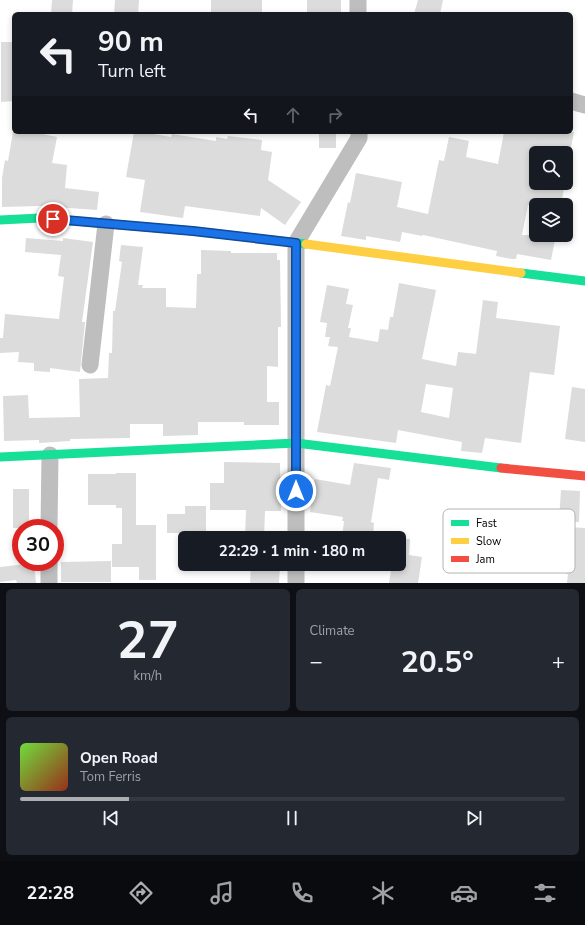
<!DOCTYPE html>
<meta charset="utf-8">
<style>
body{margin:0;font-family:"Nunito Sans",sans-serif;background:#242831;color:#f1f3f6;height:100vh;display:flex;flex-direction:column;font-size:15px;white-space:nowrap}
*{box-sizing:border-box;margin:0}
p{font-size:13px;color:#9ea1a6}
.icon{flex:none;width:22px;height:22px;fill:none;stroke:currentColor;stroke-width:2;stroke-linecap:round;stroke-linejoin:round}
.map{position:relative;height:583px;overflow:hidden}
.sheet{display:flex;flex-direction:column;gap:6px;padding:6px;background:#0d0f14;flex:1}
.sheet>*{flex:none}
.hud{position:absolute;left:12px;top:12px;width:561px;height:122px;border-radius:6px;box-shadow:0 2px 6px #0003;background:#171b24;color:#f1f3f6;overflow:hidden}
.buttons{position:absolute;left:529px;top:146px;display:grid;gap:8px}
.buttons a{display:grid;place-items:center;width:44px;height:44px;border-radius:6px;background:#171b24;box-shadow:0 2px 6px #0003;font-size:20px}
.speed{position:absolute;left:12px;top:519px;display:flex;gap:8px;font-size:20px;font-weight:700;text-align:center}
.speed>*{display:grid;place-content:center;width:52px;height:52px;border-radius:50%;background:#171b24;box-shadow:0 2px 6px #0003;line-height:1}
.speed .limit{border:6px solid #d22;background:#fff;color:#111}
.pin{position:absolute;display:grid;place-items:center;width:34px;height:34px;color:#fff;margin:-17px;border:2px solid #fff;border-radius:50%;box-shadow:0 1px 4px #0007}
.me{position:absolute;width:44px;margin:-22px;rotate:0deg;stroke-linejoin:round;filter:drop-shadow(0 0 3px #0008)}
.turn{display:flex;align-items:center;gap:14px;height:84px;padding:0 20px;font-size:18px}
.turn .icon{width:52px;height:52px;stroke-width:2.5}
.turn b{display:block;font-size:28px;line-height:34px}
.lanes{display:flex;align-items:center;height:38px;padding:0 20px;background:#0003;justify-content:center;gap:20px;direction:ltr}
.lanes .off{opacity:.35}
.big{font-size:30px;font-weight:700;line-height:1.1}
.sheet .tile{flex:1;display:flex;flex-direction:column;justify-content:center;gap:6px;min-width:0;padding:0 14px;border-radius:6px;background:#242831}
.sheet .dial{align-items:center;gap:0}
.dial b{font-size:52px;line-height:1}
.song{display:flex;align-items:center;gap:12px}
.cover{width:48px;height:48px;border-radius:6px;background:linear-gradient(135deg,hsl(100 70% 55%),hsl(10 70% 35%))}
.played{height:4px;border-radius:2px;background:linear-gradient(90deg,#adaeaf 20%,#363941 20%)}
.keys{display:flex;justify-content:space-around;direction:ltr}
.heat{display:flex;justify-content:space-between;align-items:center;font-size:22px;direction:ltr}
.sheet .tiles{flex:1;display:grid;gap:6px;grid-template-columns:1fr 1fr}
.tile:last-child{grid-column:span 2}
.trip{position:absolute;left:178px;top:531px;width:228px;height:40px;border-radius:6px;background:#171b24;box-shadow:0 2px 6px #0003;font-weight:700;line-height:40px;text-align:center}
.tab-bar{display:flex;height:64px;justify-content:space-around;align-items:center;background:#090b0e;color:#9ea1a6}
.tab-bar .icon{width:28px;height:28px}
.tab-bar .on{color:#adaeaf}
.tab-bar b{font-size:18px;color:#f1f3f6}
.map>svg:first-child{display:block}
.building{fill:#dcdcdc;fill-rule:evenodd}
.lines{fill:none;stroke-linecap:round;stroke-linejoin:round}
.street{stroke:#bebebe;stroke-width:17}
.fast{stroke:#16e098;stroke-width:9}
.slow{stroke:#ffcf43;stroke-width:9}
.jam{stroke:#f24e42;stroke-width:9}
.route-casing{stroke:#114b97;stroke-width:10}
.route{stroke:#1a73e8;stroke-width:7}
.key{fill:#fff;stroke:#b2b2b2;stroke-width:1}
.key-label{font-size:11px;fill:#000}
</style>
<div class="map">
<svg width="585" height="583" viewBox="0 0 585 583">
<rect width="100%" height="100%" fill="#fff"/>
<!-- building -->
<g class="building">
<polygon points="52,0 73,0 72,14 51,14"/>
<polygon points="115,0 139,0 138,14 114,14"/>
<rect x="211" y="0" width="51" height="14"/>
<rect x="307" y="0" width="34" height="14"/>
<polygon points="418,0 443,0 440,14 414,14"/>
<polygon points="1,42 14,42 14,101 1,102"/>
<polygon points="13,132 33,132 57,137 52,163 67,165 65,188 99,192 97,210 41,206 2,207 2,178 5,160 8,161"/>
<polygon points="134,132 142,132 171,137 172,134 216,141 216,137 227,139 228,136 262,140 261,150 272,152 268,180 301,202 285,225 261,208 260,216 185,206 183,218 140,212 145,180 126,177"/>
<rect x="319" y="132" width="17" height="16"/>
<polygon points="504,132 574,132 570,153 536,153 536,183 565,183 561,205 528,205 522,235 556,235 551,260 517,254 516,259 512,259 496,256 497,251 423,235 422,236 402,232 400,242 366,236 366,240 341,236 348,202 350,203 356,173 402,182 397,207 428,214 439,160 444,161 449,137 469,141 466,157 498,164"/>
<polygon points="26,238 63,241 63,238 93,242 82,322 85,322 80,372 50,368 50,372 34,371 34,363 18,362 19,352 0,353 0,338 3,338 5,314 59,319 64,277 58,276 61,255 25,252"/>
<polygon points="121,245 143,247 138,285 143,285 142,288 166,288 166,307 196,308 197,274 201,274 201,250 231,251 231,253 277,253 277,260 280,260 281,327 278,327 278,367 267,366 267,402 279,402 279,425 244,425 244,422 198,422 198,435 163,436 163,424 130,424 130,438 70,439 70,441 39,443 39,440 4,441 3,396 28,395 29,418 80,417 79,379 108,378 109,353 112,353 113,311 115,311 122,262 119,261"/>
<path d="M399,283L436,290L422,359L456,366L458,352L476,354L483,300L498,302L496,318L560,326L554,375L530,372L521,443L485,438L482,453L461,451L462,442L398,430L396,443L317,432L326,385L330,386L338,347L328,346L330,337H325L327,323L320,322L327,285L349,289L346,304L353,305L348,328H351L349,337L378,342L380,329L388,330L390,317H393ZM426,384L453,388L449,418L421,412Z"/>
<polygon points="572,387 585,389 585,442 565,439"/>
<polygon points="224,462 280,463 281,511 265,511 264,538 245,538 246,510 210,510 210,483 224,483"/>
<polygon points="354,463 391,468 389,480 378,478 371,522 374,523 373,538 342,537 344,521 342,521 343,517 310,512 315,479 350,485"/>
<polygon points="116,473 136,473 136,525 156,525 156,580 139,580 139,567 112,567 112,544 122,544 122,508 116,508 116,505 88,505 88,474 116,474"/>
<rect x="13" y="489" width="16" height="39"/>
<polygon points="561,490 580,491 579,522 559,521"/>
<polygon points="185,506 206,506 206,533 167,533 167,514 185,514"/>
<polygon points="567,527 585,528 585,583 567,583 568,574 566,574 567,554 565,554"/>
<polygon points="396,538 410,539 409,555 422,557 418,583 389,583 392,564 399,564 399,538"/>
<polygon points="111,561 111,582 61,582 61,562"/>
<polygon points="34,563 36,583 17,583 16,580 0,582 0,567"/>
<polygon points="251,564 280,564 279,583 250,583"/>
</g>
<g class="lines">
<!-- street -->
<g class="street">
<polyline points="358,0 358,14"/>
<polyline points="571,101 585,105"/>
<polyline points="90,365 106,224"/>
<polyline points="49,528 50,455"/>
<polyline points="296,538 296,243 359,138 359,132"/>
<polyline points="296,564 296,583"/>
<polyline points="49,583 49,562"/>
</g>
<!-- fast -->
<g class="fast">
<polyline points="0,220 40,218 193,231 306,244"/>
<polyline points="521,273 585,281"/>
<polyline points="0,457 296,443 501,468"/>
</g>
<!-- slow -->
<polyline class="slow" points="306,244 521,273"/>
<!-- jam -->
<polyline class="jam" points="501,468 585,476"/>
</g>
<g class="lines">
<!-- route casing -->
<g class="route-casing">
<polyline id="route" points="53,219 193,231 296,243 296,491"/>
</g>
<!-- route -->
<use href="#route" class="route"/>
</g>
<!-- legend -->
<rect x="443" y="509" width="132" height="64" rx="6" class="key"/>
<rect x="451" y="520" width="18" height="6" fill="#16e098"/>
<rect x="451" y="538" width="18" height="6" fill="#ffcf43"/>
<rect x="451" y="556" width="18" height="6" fill="#f24e42"/>
<g class="key-label">
<text x="476" y="527">Fast</text>
<text x="476" y="545">Slow</text>
<text x="476" y="563">Jam</text>
</g>
</svg>
<div class="buttons">
<a><svg class="icon" aria-label="search" viewBox="0 0 24 24"><circle cx="10" cy="10" r="6"/><path d="M15 15l6 6"/></svg></a>
<a><svg class="icon" aria-label="layers" viewBox="0 0 24 24"><path d="M12 4l9 5-9 5-9-5zM3 14l9 5 9-5"/></svg></a>
</div>
<div class="speed"><div class="limit">30</div></div>
<div class="pin" style="left:53px;top:219px;background:#d93025"><svg class="icon" aria-label="arrive" viewBox="0 0 24 24"><path d="M6 21V4h12l-3 4 3 4H6"/></svg></div>
<svg class="me" style="left:296px;top:491px" viewBox="-20 -20 40 40"><circle r="17" fill="#1a73e8" stroke="#fff" stroke-width="3"/><path d="M0-11L8 9 0 5-8 9z" fill="#fff"/></svg>
<div class="trip">22:29 · 1 min · 180 m</div>
<div class="hud">
<div class="turn"><svg class="icon" aria-label="left" viewBox="0 0 24 24"><path d="M17 20v-9H6M10 6l-5 5 5 5"/></svg><div><b>90 m</b>Turn left</div></div>
<div class="lanes"><svg class="icon" aria-label="left" viewBox="0 0 24 24"><path d="M17 20v-9H6M10 6l-5 5 5 5"/></svg><svg class="icon off" aria-label="ahead" viewBox="0 0 24 24"><path d="M12 20V5M6 11l6-6 6 6"/></svg><svg class="icon off" aria-label="right" viewBox="0 0 24 24"><path d="M7 20v-9h11M14 6l5 5-5 5"/></svg></div>
</div>
</div>
<section class="sheet">
<div class="tiles">
<div class="tile dial"><b>27</b><p>km/h</p></div>
<div class="tile"><p>Climate</p>
<div class="heat"><a>−</a><b class="big">20.5°</b><a>+</a></div>
</div>
<div class="tile">
<div class="song"><i class="cover"></i><div><b>Open Road</b><p>Tom Ferris</p></div></div>
<div class="played"></div>
<div class="keys"><svg class="icon" aria-label="previous" viewBox="0 0 24 24"><path d="M18 5L8 12l10 7zM5 5v14"/></svg><svg class="icon" aria-label="pause" viewBox="0 0 24 24"><path d="M8 5v14M16 5v14"/></svg><svg class="icon" aria-label="next" viewBox="0 0 24 24"><path d="M6 5l10 7-10 7zM19 5v14"/></svg></div>
</div>
</div>
</section>
<nav class="tab-bar">
<b>22:28</b>
<svg class="icon on" aria-label="directions" viewBox="0 0 24 24"><path d="M12 3l9 9-9 9-9-9zM9 14v-3h6M13 9l2 2-2 2"/></svg>
<svg class="icon" aria-label="music" viewBox="0 0 24 24"><path d="M9 18V5l10-2v13"/><circle cx="6" cy="18" r="3"/><circle cx="16" cy="16" r="3"/></svg>
<svg class="icon" aria-label="phone" viewBox="0 0 24 24"><path d="M5 4h4l2 5-3 2q2 4 5 5l2-3 5 2v4C11 20 4 13 5 4z"/></svg>
<svg class="icon" aria-label="climate" viewBox="0 0 24 24"><path d="M12 3v18M4 7l16 10M4 17L20 7"/></svg>
<svg class="icon" aria-label="car" viewBox="0 0 24 24"><path d="M5 17H2v-5l4-1 3-4h7l3 4 3 1v5h-3M9 17h6M6 11h13"/><circle cx="7" cy="17" r="2"/><circle cx="17" cy="17" r="2"/></svg>
<svg class="icon" aria-label="filters" viewBox="0 0 24 24"><path d="M4 7h16M4 17h16"/><circle cx="9" cy="7" r="2"/><circle cx="15" cy="17" r="2"/></svg>
</nav>
